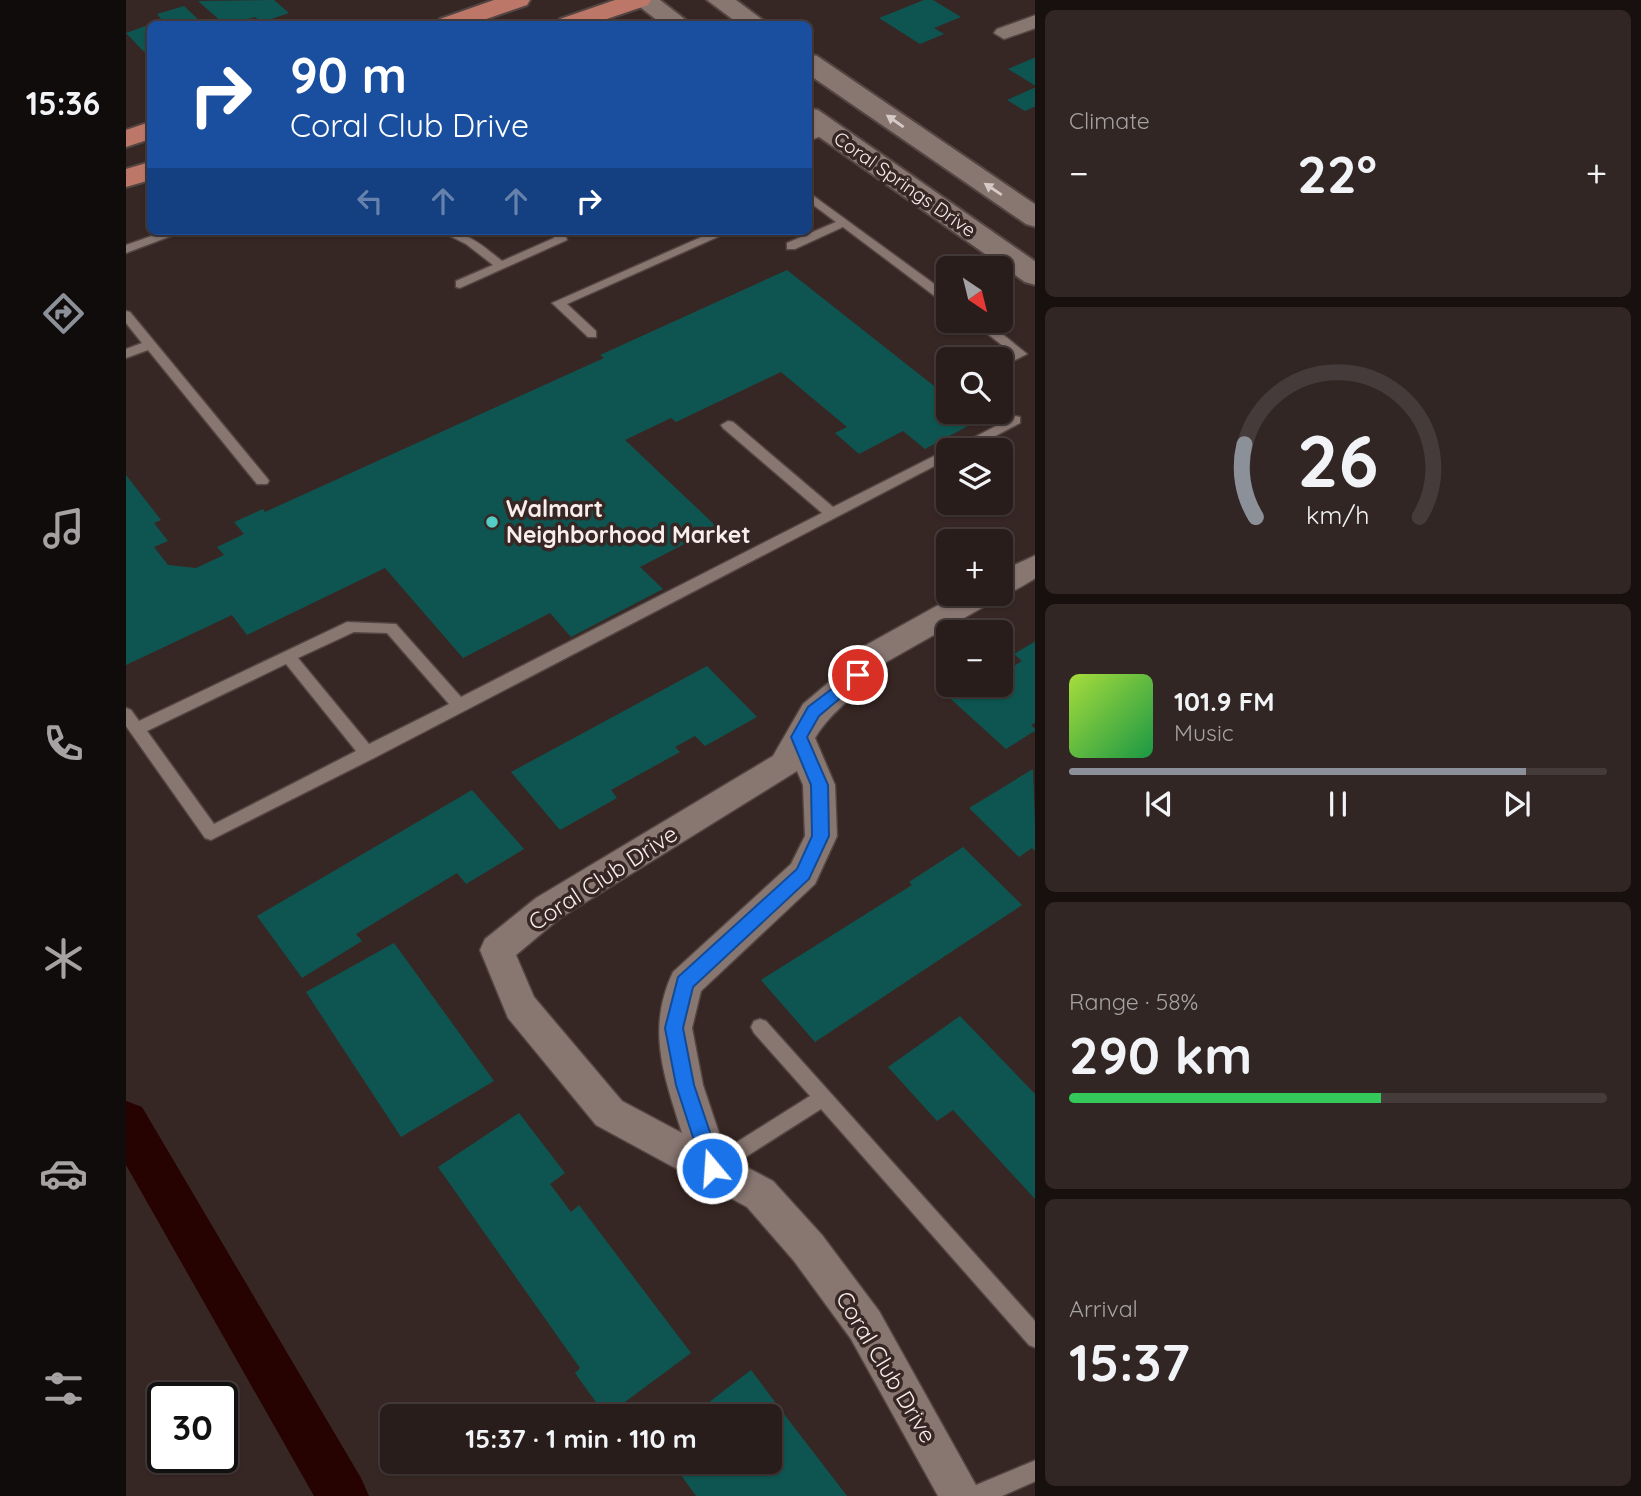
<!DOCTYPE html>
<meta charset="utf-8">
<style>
body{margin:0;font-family:Quicksand,sans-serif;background:#312624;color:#f1f3f6;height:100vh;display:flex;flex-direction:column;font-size:26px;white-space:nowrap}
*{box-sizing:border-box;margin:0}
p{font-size:23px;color:#a5a2a3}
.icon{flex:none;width:38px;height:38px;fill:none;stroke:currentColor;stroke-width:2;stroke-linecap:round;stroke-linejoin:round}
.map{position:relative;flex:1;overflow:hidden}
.panel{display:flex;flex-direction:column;gap:10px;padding:10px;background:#17100f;width:606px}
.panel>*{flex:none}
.guide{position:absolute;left:21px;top:21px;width:665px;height:214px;border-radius:10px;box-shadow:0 2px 5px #0004,0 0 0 2px #453b3a;background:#1a4fa0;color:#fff;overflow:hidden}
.needle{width:46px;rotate:145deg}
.controls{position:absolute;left:810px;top:256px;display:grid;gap:14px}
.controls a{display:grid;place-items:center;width:77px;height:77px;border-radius:10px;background:#291d1b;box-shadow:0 2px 5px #0004,0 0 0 2px #453b3a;font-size:35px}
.speed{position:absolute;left:21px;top:1382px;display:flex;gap:14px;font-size:35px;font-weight:700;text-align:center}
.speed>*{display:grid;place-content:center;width:91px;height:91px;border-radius:50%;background:#291d1b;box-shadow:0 2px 5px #0004,0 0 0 2px #453b3a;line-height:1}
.speed .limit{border:4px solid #111;border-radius:10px;background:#fff;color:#111}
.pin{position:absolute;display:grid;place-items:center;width:60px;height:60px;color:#fff;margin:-30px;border:4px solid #fff;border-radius:50%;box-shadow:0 2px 7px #0007}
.me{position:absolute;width:77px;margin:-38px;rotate:342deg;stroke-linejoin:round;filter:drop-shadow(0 0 5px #0008)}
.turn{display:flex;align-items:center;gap:24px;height:147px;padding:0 28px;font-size:32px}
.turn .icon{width:91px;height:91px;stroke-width:2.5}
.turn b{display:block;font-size:49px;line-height:60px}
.lanes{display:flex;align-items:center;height:66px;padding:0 28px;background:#0003;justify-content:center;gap:35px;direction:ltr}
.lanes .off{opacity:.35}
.big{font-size:52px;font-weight:800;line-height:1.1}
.panel .widget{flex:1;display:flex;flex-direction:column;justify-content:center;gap:10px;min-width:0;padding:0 24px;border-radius:10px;background:#312624}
.panel .dial{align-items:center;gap:0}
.dial svg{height:182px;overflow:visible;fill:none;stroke:#453b3a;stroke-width:7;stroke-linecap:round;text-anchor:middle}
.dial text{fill:#f1f3f6;stroke:none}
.song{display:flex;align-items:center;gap:21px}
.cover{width:84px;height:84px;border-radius:10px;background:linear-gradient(135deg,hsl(80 70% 55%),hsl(140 70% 35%))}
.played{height:7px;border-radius:4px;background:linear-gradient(90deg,#8c9099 85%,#453b3a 85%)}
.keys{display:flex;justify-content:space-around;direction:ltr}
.heat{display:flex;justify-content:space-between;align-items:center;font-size:38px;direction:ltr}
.charge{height:10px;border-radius:5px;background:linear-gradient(90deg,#34c759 58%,#453b3a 0)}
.trip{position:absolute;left:254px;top:1404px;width:402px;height:70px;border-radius:10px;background:#291d1b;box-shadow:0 2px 5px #0004,0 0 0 2px #453b3a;font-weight:800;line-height:70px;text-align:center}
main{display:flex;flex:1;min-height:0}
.dock{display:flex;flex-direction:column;width:126px;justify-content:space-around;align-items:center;background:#100c0b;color:#a5a2a3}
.dock .icon{width:49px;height:49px}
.dock .on{color:#8c9099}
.dock b{font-size:32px;color:#f1f3f6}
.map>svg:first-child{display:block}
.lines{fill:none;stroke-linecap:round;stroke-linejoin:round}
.canal{fill:#260200;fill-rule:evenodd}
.building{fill:#0e5551}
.service-casing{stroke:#524542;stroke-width:3}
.minor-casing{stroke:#524542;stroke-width:3}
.secondary-casing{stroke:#524542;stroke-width:4}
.primary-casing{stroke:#524542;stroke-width:4}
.service{fill:#887671;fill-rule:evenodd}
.minor{fill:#887671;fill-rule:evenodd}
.secondary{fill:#887671;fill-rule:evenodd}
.primary{fill:#bd7768;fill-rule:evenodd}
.oneway{fill:#d6cac6}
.route{fill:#1a73e8;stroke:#114b97;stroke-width:2}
.poi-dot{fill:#54cdc7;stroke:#372724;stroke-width:2.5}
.labels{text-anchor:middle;stroke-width:7;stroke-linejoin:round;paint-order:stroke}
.far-street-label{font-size:19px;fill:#f8eeeb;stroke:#372724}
.poi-label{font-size:23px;font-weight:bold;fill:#f8eeeb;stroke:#372724;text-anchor:start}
.street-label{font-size:23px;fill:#f8eeeb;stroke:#372724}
</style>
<main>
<nav class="dock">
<b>15:36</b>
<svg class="icon on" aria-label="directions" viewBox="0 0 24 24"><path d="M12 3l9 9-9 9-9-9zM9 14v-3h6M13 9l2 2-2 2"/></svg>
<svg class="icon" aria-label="music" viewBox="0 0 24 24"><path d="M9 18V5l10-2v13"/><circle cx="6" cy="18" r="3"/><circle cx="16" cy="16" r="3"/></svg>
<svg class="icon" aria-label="phone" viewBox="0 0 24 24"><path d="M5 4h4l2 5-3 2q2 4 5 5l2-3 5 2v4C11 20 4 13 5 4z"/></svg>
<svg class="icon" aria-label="climate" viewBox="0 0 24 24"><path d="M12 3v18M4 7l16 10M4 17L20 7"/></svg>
<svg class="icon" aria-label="car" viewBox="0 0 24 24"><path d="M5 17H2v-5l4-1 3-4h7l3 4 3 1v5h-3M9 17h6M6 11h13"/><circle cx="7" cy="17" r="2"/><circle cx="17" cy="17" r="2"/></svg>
<svg class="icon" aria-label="filters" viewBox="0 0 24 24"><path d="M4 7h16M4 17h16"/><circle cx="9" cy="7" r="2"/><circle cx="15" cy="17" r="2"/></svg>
</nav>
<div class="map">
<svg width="910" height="1496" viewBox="0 0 910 1496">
<rect width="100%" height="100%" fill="#372724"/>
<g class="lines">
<!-- canal -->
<polygon class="canal" points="0,1101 16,1107 235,1478 243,1496 188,1496 0,1165"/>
</g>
<!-- building -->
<g class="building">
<polygon points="148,0 163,13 136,22 129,17 106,24 98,24 72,1"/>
<polygon points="798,0 807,0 835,17 808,28 818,34 794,44 753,18"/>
<polygon points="58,6 77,24 24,24 24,58 0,33 36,20 31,14"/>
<polygon points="910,57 910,86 882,69"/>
<polygon points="910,87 910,106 899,111 881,100"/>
<polygon points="661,270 822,397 820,409 842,426 799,449 777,431 733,454 709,433 721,427 655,372 550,422 545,418 499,440 591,527 514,567 537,589 445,637 424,613 337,658 259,568 121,635 106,615 0,665 0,475 35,520 28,523 42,541 28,547 42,565 70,568 98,555 91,547 118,534 108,522 137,509 139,512 478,358 474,355"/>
<polygon points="910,641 910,722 905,725 910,730 880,749 817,692 829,684 875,684 875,674 896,661 888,654"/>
<polygon points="581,666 631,717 579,746 569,736 549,747 554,752 485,790 491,798 434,830 385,772"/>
<polygon points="907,769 910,852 906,848 893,857 843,808"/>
<polygon points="346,790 398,849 340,884 331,873 230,934 236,941 176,978 131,916"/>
<polygon points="837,847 896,905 689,1042 635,980 786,885 783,882"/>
<polygon points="268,943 368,1081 275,1137 180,992"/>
<polygon points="834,1016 910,1095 910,1200 827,1110 811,1121 762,1067"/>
<polygon points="393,1113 439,1173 424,1184 445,1212 453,1205 565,1353 480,1416 449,1373 454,1368 312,1167"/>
<polygon points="625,1370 658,1414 721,1496 570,1496 545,1461 644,1461 644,1416 565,1416"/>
</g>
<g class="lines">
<!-- service casing -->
<g class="service-casing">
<g id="service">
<polygon points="702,127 708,130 706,132 682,141 682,134"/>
<polygon points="682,192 822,294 822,304 818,303 717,227 669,249 661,249 661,243 710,222 682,201"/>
<polygon points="40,231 58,231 0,253 0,245"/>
<path d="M314,231C341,231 356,245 376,261L428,238L426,231H438L441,240L334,288L330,287V281L367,265L340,244Z"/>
<polygon points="589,231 605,231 441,304 470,331 470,337 462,337 426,303"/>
<polygon points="0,311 4,312 141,478 143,481 141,484 131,484 22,350 0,358 0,349 16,343 0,323"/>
<polygon points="844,320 859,320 901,354 875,367 873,359 886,353"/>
<polygon points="889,416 894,417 894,423 843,450 824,450"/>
<path d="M602,421L607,422L707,507L822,449V459L248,758L85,840L79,838L0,726V708L5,710L13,721L221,622L270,624L335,697L696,513L597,428L595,425ZM228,632L261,633L323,704L243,744L172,658ZM160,664L230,751L88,824L21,731Z"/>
<polygon points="634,1019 640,1021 910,1322 910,1348 903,1345 695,1109 593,1174 586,1177 579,1174 577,1168 579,1162 684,1096 628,1033 625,1027 628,1021"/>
<polygon points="910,1460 910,1481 876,1496 840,1496 843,1488"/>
</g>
</g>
<!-- minor casing -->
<g class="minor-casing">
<g id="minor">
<polygon points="910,15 910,28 878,39 868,33 871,29"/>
<path d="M910,555V578C898,585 886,594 872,594L868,601L755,665C736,693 706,709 689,738L709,785L711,836L689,884L575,991L566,1028L577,1085L601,1157L647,1181L696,1235L753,1311L856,1496H812L725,1339L668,1261L621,1207L470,1125L382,1018L354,950L359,939L410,898L647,756L677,704L721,667L733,649L834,593H875V571ZM671,771L677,785L679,836L665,864L547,972C520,1029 538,1076 556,1133L496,1101L408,997L390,955L434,918Z"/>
</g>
</g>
<!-- secondary casing -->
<g class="secondary-casing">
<g id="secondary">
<polygon points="505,0 534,0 565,24 536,24"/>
<polygon points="581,0 610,0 642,24 613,24"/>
<polygon points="682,54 691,56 910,205 910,227 900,224 682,74"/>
<polygon points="682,108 692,110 910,262 910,285 899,282 682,129"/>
</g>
</g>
<!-- primary casing -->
<g class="primary-casing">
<g id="primary">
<polygon points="368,0 404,0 401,5 346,24 310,24 314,19"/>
<polygon points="489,0 525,0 522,5 466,24 430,24 434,19"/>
<polygon points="24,122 24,139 0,147 0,130"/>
<polygon points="24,162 24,180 0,187 0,169"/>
</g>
</g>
<!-- service -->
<use href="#service" class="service"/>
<!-- minor -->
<use href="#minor" class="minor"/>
<!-- secondary -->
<use href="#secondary" class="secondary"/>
<!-- primary -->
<use href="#primary" class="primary"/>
</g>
<!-- one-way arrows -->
<defs><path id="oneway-solid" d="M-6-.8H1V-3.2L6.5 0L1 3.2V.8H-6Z" transform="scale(1.75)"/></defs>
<g class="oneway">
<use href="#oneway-solid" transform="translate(769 121) rotate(-145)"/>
<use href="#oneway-solid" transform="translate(867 189) rotate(-146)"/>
</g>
<!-- route -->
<polygon class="route" points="732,669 740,675 737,679 693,716 681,737 702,785 703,836 683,879 567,987 557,1028 568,1085 596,1168 593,1174 586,1177 580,1174 577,1168 550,1085 539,1028 552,977 671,869 686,836 685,785 665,737 682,707"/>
<!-- markers -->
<circle class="poi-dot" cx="366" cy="522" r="7"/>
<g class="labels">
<!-- far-street labels -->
<g class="far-street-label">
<text transform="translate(779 184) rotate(35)" y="7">Coral Springs Drive</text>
</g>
<!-- poi labels -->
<g class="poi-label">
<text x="380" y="517">Walmart<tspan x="380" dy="26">Neighborhood Market</tspan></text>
</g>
<!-- street labels -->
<g class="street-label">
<text transform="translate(477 878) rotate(-33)" y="8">Coral Club Drive</text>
<text transform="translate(760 1367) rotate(59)" y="8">Coral Club Drive</text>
</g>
</g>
</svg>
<div class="controls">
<a><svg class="needle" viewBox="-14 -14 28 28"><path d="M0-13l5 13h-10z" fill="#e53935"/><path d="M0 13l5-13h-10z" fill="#a5a2a3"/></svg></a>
<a><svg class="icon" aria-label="search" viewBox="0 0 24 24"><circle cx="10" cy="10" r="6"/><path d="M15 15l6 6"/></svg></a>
<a><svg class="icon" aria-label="layers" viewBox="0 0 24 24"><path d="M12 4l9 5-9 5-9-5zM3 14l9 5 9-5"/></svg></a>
<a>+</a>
<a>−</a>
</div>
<div class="speed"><div class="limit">30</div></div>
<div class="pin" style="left:732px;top:675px;background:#d93025"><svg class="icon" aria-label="arrive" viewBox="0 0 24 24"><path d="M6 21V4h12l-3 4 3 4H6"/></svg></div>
<svg class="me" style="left:586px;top:1168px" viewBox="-20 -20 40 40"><circle r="17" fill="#1a73e8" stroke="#fff" stroke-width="3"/><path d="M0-11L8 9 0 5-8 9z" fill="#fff"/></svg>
<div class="trip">15:37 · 1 min · 110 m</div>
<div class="guide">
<div class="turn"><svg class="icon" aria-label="right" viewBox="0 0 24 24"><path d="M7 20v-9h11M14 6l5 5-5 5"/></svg><div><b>90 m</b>Coral Club Drive</div></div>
<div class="lanes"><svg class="icon off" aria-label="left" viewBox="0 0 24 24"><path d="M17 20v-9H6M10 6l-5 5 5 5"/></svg><svg class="icon off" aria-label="ahead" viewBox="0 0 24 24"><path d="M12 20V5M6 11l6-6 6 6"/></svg><svg class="icon off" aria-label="ahead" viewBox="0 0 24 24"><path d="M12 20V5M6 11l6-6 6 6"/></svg><svg class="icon" aria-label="right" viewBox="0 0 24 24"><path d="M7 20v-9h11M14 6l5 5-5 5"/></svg></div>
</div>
</div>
<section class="panel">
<div class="widget"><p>Climate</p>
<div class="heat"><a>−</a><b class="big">22°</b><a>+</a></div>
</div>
<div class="widget dial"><svg viewBox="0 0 100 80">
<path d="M14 69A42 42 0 1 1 86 69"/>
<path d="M14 69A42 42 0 0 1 9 37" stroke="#8c9099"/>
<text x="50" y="56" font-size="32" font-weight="700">26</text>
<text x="50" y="72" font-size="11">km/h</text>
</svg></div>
<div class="widget">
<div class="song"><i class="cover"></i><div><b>101.9 FM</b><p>Music</p></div></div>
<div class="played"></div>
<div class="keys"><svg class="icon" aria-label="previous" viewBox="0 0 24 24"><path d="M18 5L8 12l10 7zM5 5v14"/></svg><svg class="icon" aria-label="pause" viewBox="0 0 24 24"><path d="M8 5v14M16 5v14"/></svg><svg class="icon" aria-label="next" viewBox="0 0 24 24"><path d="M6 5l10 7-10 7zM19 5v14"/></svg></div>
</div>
<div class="widget"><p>Range · 58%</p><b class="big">290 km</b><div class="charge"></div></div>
<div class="widget"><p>Arrival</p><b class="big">15:37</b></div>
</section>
</main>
